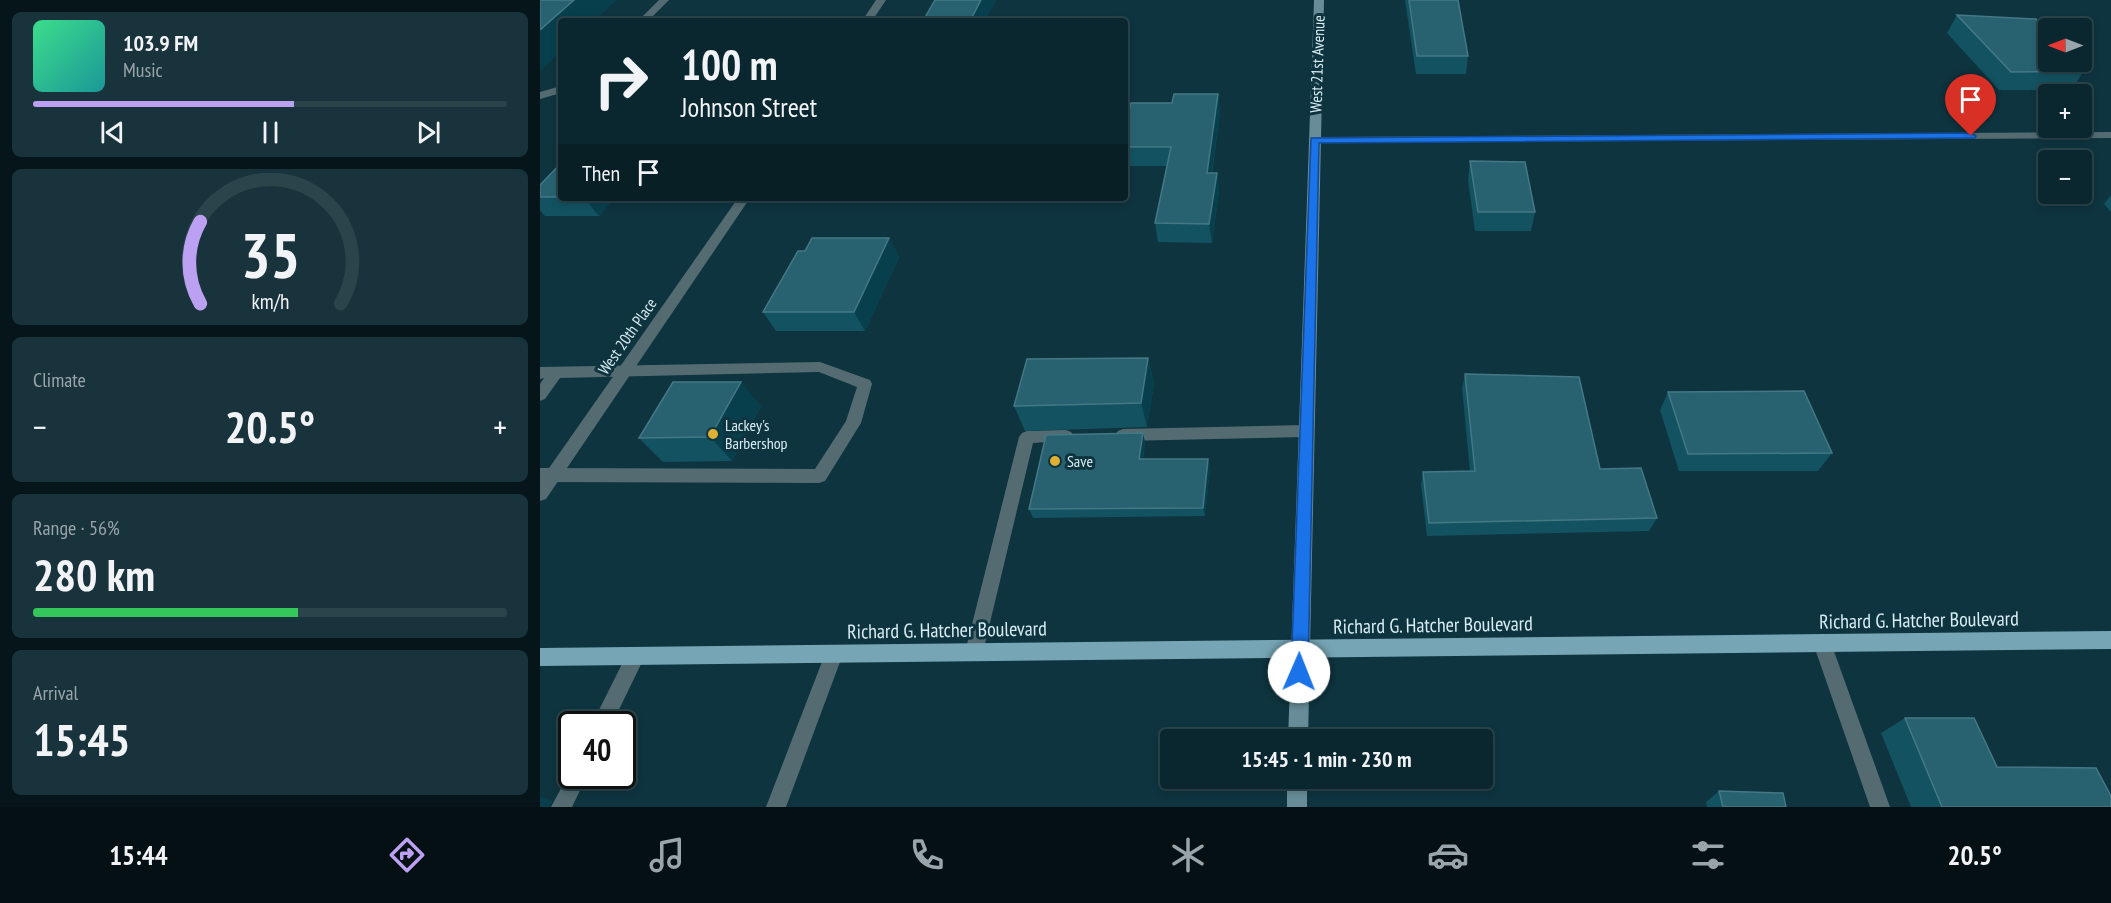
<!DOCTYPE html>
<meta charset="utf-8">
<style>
body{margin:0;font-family:"PT Sans Narrow",sans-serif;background:#18333b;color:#f1f3f6;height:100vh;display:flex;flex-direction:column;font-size:22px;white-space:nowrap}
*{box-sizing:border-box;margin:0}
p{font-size:20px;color:#99a5aa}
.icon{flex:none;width:33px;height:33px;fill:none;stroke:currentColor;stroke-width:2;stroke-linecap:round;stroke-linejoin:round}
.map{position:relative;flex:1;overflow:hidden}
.panel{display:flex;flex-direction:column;gap:12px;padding:12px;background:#06151a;width:540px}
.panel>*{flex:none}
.top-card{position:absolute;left:18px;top:18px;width:570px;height:183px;border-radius:6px;box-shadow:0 3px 9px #0003,0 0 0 2px #2a444b;background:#0a272f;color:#f1f3f6;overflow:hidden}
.needle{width:39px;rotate:270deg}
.fabs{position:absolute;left:1498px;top:18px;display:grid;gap:12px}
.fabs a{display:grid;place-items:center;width:54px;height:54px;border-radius:6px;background:#0a272f;box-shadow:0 3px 9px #0003,0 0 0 2px #2a444b;font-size:30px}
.speed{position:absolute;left:18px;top:711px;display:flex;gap:12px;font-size:30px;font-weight:700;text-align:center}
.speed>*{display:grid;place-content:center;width:78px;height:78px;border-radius:50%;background:#0a272f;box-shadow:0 3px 9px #0003,0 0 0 2px #2a444b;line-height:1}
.speed .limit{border:3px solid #111;border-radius:9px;background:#fff;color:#111}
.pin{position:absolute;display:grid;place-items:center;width:51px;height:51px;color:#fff;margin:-62px -26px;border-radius:50% 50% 50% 0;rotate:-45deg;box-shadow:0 0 6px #0007}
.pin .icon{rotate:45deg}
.me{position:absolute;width:66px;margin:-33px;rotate:1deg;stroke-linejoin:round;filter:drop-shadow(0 0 4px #0008)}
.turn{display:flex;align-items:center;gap:21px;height:126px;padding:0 24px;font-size:27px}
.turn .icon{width:78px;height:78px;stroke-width:2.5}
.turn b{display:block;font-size:42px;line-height:51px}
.then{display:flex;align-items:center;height:57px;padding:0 24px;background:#0003;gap:12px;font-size:22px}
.big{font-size:45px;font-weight:600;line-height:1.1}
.panel .widget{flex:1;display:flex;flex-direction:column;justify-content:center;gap:9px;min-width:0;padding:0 21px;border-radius:9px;background:#18333b}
.panel .dial{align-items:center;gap:0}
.dial svg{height:156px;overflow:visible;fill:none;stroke:#2a444b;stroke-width:7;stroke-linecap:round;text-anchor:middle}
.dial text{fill:#f1f3f6;stroke:none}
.song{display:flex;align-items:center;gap:18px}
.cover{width:72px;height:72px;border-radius:9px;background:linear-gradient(135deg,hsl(150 70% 55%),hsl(180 70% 35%))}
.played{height:6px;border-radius:3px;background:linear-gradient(90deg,#bca0f2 55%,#2a444b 55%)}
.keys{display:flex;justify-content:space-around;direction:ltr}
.heat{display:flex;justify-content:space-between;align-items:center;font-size:33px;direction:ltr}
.charge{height:9px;border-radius:4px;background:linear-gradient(90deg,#34c759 56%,#2a444b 0)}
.trip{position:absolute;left:620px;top:729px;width:333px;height:60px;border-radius:6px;background:#0a272f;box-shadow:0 3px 9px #0003,0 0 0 2px #2a444b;font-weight:600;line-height:60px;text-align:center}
.tabs{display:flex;height:96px;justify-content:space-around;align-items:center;background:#041013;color:#99a5aa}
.tabs .icon{width:42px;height:42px}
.tabs .current{color:#bca0f2}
.tabs b{font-size:27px;color:#f1f3f6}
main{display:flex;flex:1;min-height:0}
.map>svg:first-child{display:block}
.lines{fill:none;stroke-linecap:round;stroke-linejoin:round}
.lane{fill:#546b72;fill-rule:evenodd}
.street{fill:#546b72;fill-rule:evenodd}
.secondary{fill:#688c98;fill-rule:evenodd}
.primary{fill:#76a5b5;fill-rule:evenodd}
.wall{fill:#135261}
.shaded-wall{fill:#083f4d}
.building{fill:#286271;stroke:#447885;stroke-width:1.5}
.route{fill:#1a73e8;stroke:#114b97;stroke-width:1.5}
.poi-dot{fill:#e0b034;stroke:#0e343f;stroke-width:2}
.labels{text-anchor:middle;stroke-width:6;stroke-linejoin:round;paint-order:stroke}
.street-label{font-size:16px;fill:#d8ecf3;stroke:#0e343f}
.poi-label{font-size:16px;fill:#d8ecf3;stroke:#0e343f;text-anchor:start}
.near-street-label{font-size:20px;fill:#d8ecf3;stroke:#0e343f}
</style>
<main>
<section class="panel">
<div class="widget">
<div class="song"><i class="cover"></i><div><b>103.9 FM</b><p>Music</p></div></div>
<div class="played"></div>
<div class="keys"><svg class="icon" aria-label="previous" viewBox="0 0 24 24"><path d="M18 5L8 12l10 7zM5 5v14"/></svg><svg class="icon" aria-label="pause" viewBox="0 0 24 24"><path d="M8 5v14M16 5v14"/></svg><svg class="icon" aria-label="next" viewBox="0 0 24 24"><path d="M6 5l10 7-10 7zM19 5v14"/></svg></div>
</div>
<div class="widget dial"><svg viewBox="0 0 100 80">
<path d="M14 69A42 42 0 1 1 86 69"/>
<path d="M14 69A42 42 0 0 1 14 27" stroke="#bca0f2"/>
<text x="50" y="56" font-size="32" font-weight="700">35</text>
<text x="50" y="72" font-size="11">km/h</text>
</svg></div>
<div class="widget"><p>Climate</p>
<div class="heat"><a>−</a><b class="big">20.5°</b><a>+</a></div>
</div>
<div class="widget"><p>Range · 56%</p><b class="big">280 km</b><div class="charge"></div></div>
<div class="widget"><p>Arrival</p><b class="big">15:45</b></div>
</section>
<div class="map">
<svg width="1571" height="807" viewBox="0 0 1571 807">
<rect width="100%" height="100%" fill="#0e343f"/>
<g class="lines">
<!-- lane -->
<g class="lane">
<polygon points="119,0 129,0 108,21 98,21"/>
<polygon points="21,86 21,93 0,99 0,92"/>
<polygon points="280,362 330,380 332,384 321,423 285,481 279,483 0,482 0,468 275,469 306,421 317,387 279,372 20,378 5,399 0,401 0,384 4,378 0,379 0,367"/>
<polygon points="765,425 770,427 773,431 770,435 765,437 583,441 578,439 575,435 578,431 583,429"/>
<polygon points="526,430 531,432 534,436 531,440 493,443 443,652 441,658 434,661 427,658 425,652 479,437 482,433 487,431"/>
<polygon points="1282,634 1288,637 1291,643 1350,807 1330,807 1273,643 1276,637"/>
<polygon points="294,645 301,648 303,654 246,807 226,807 285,654 287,648"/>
<polygon points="96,647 103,650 105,656 72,724 52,724 89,650"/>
<polygon points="32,768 32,776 47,776 32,807 11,807"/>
</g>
<!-- street -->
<g class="street">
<polygon points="336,0 346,0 332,21 322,21"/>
<polygon points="1571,132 1571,138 774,143 768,140 774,137"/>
<polygon points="198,198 210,198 6,499 0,501 0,481"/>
</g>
<!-- secondary -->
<g class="secondary">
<polygon points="774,0 784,0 768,740 748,740"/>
<rect x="747" y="778" width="20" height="29"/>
</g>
<!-- primary -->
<polygon class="primary" points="1571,631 1571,649 0,666 0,648"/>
</g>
<!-- wall -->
<g class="wall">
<polygon points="865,0 918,0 928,56 926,74 876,74"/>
<polygon points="1417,15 1544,71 1531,90 1459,90 1407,33"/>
<polygon points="678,94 680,113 672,173 677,173 679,191 672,243 618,242 615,223 627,166 585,166 585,126 632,103"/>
<polygon points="930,161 995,212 991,231 935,231 928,180"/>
<polygon points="21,163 21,198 74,198 59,216 5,216 0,210 0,185"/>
<polygon points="1571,195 1571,212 1564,204"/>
<polygon points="349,238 359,257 325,331 236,331 223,312 265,251"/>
<polygon points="608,358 614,383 607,427 485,431 474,406"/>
<polygon points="925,374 1060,469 1117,518 1109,531 887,536 881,485 883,472 930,471 922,388"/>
<polygon points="1128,392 1292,453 1278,471 1139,471 1120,410"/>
<polygon points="221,406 192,461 123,462 99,438"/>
<polygon points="603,433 605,443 603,459 668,459 670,468 665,516 493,518 489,509"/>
<polygon points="1365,718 1457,767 1571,807 1371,807 1341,733"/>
<polygon points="1179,791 1246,807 1167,807 1166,802"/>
</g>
<!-- shaded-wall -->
<g class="shaded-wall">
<polygon points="34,0 77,0 54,21 21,21 21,51 0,71 0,30"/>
<polygon points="441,0 455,0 456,1 445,21 430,21"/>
<polygon points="678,94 680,113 669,191 667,173"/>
<polygon points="677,173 679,191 672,243 669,224"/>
<polygon points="44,198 74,198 59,216"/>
<polygon points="349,238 359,257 325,331 314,312"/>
<polygon points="608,358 614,383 607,427 601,403"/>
<polygon points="201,382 221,406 192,461 170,437"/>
<polygon points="603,433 605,443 601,469 599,459"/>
<polygon points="668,459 670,468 665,516 663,508"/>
<polygon points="0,796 12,801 9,807 0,807"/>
</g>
<!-- building -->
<g class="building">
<polygon points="0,0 34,0 0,30"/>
<polygon points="395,0 441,0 430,21 383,21"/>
<polygon points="869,0 918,0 928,56 877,56"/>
<polygon points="1417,15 1496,19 1509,33 1509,62 1535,62 1544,71 1471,72"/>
<polygon points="634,94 678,94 667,173 677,173 669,224 615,223 631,147 585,147 585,126 591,103 632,103"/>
<polygon points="930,161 985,162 995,212 938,212"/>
<polygon points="21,163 21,197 0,197 0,185"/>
<polygon points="272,238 349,238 314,312 223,312 258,251 265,251"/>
<polygon points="608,358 601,403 474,406 487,359"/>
<polygon points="925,374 1039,377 1060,469 1101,468 1117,518 889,523 883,472 935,471"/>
<polygon points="133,382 201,382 170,437 99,438"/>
<polygon points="1264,391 1292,453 1148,454 1128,392"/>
<polygon points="603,433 599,459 668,459 663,508 489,509 506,435"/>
<polygon points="1365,718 1434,718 1457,767 1556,768 1571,796 1571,807 1402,807"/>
<polygon points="1179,791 1243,793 1246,807 1183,807"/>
</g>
<!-- route -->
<polygon class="route" points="1431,133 1436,136 1435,138 779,143 768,672 765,678 759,680 753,678 751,672 771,138"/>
<!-- markers -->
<g class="poi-dot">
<circle cx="173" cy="434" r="6"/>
<circle cx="515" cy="461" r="6"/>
</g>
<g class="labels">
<!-- street labels -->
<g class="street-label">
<text transform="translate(777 64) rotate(-88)" y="6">West 21st Avenue</text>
<text transform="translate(87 336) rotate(-55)" y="6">West 20th Place</text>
</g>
<!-- poi labels -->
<g class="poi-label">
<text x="185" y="431">Lackey's<tspan x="185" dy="18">Barbershop</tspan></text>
<text x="527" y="467">Save</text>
</g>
<!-- near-street labels -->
<g class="near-street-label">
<text transform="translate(1379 620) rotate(-1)" y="7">Richard G. Hatcher Boulevard</text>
<text transform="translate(893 625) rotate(-1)" y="7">Richard G. Hatcher Boulevard</text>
<text transform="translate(407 630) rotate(-1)" y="7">Richard G. Hatcher Boulevard</text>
</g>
</g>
</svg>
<div class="fabs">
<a><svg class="needle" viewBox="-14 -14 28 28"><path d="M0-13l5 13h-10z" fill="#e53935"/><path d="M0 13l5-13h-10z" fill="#99a5aa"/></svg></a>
<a>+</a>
<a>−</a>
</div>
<div class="speed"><div class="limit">40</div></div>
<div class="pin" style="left:1431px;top:136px;background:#d93025"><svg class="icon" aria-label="arrive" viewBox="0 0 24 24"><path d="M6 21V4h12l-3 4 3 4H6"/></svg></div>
<svg class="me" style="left:759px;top:672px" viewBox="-20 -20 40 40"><circle r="19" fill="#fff"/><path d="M0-13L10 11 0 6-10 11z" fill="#1a73e8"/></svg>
<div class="trip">15:45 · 1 min · 230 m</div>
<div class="top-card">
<div class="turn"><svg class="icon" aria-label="right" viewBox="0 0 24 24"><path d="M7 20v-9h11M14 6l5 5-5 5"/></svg><div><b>100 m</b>Johnson Street</div></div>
<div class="then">Then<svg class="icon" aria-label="arrive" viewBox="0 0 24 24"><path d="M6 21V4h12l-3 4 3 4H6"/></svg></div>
</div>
</div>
</main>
<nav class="tabs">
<b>15:44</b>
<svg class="icon current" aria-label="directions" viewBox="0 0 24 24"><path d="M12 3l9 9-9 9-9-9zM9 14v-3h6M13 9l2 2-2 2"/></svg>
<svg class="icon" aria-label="music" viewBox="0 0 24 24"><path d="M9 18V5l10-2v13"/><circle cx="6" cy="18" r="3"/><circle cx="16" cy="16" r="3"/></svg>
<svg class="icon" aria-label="phone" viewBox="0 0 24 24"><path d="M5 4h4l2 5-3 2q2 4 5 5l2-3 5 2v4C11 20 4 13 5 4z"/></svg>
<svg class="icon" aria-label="climate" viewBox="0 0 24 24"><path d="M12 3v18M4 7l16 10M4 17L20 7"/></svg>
<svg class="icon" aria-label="car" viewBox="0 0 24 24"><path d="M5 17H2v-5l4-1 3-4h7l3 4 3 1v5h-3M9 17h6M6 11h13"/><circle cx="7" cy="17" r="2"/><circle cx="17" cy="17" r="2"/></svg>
<svg class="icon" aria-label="filters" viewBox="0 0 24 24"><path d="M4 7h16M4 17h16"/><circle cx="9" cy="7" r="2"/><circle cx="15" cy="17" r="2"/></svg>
<b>20.5°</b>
</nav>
